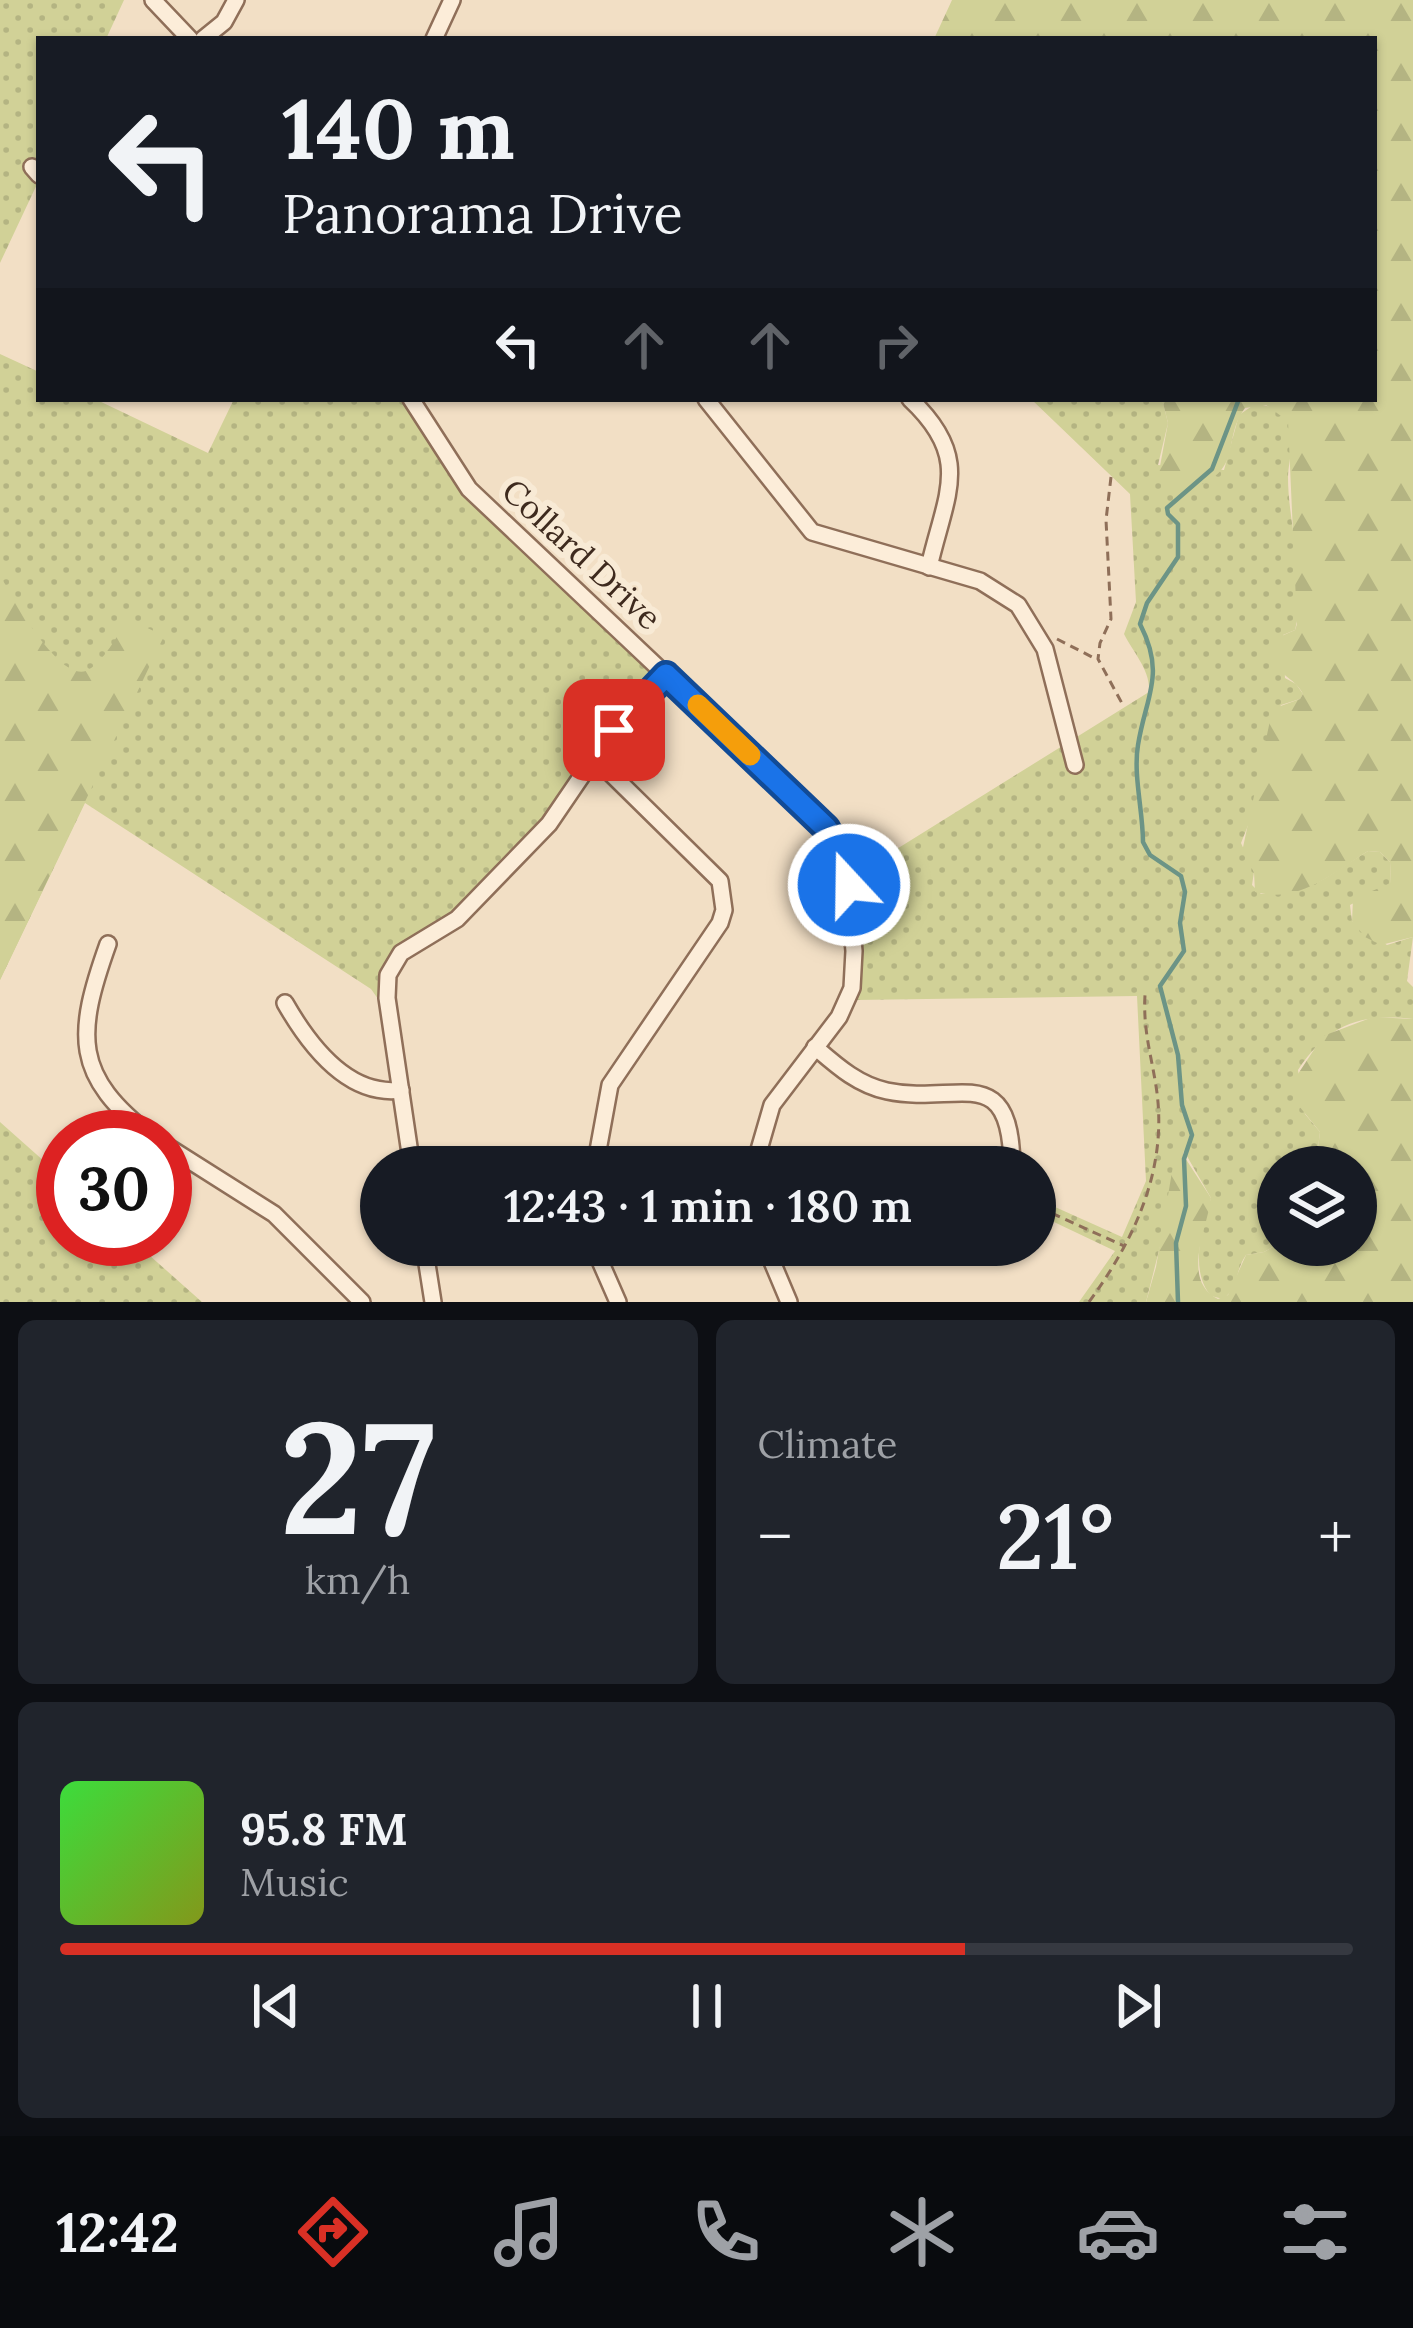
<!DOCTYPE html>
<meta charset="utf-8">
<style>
body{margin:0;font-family:Lora,serif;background:#20242c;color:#f1f3f6;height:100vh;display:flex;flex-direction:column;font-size:45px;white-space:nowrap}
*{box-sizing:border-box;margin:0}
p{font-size:39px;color:#9ea1a6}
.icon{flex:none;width:66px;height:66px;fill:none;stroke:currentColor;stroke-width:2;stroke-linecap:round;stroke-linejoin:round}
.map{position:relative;height:1302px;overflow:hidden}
.details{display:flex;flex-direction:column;gap:18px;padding:18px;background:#0d0f14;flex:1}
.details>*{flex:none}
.top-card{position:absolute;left:36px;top:36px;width:1341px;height:366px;border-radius:0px;box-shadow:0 3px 9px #0004;background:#171b24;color:#f1f3f6;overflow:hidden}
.buttons{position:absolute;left:1257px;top:1146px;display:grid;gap:24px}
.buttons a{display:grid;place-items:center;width:120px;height:120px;border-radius:50%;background:#171b24;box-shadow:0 3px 9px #0004;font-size:60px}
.speed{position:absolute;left:36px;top:1110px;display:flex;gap:24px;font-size:60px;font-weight:700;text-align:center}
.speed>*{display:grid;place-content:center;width:156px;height:156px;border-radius:50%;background:#171b24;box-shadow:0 3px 9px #0004;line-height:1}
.speed .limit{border:18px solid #d22;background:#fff;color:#111}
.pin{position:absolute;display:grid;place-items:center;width:102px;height:102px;color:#fff;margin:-51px;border-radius:24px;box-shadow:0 6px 18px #0006}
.me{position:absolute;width:132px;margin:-66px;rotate:339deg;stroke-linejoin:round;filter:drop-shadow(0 0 9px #0008)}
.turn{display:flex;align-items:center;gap:42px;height:252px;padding:0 48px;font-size:54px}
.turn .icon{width:156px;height:156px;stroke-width:2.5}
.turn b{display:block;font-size:84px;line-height:102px}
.lanes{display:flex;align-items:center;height:114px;padding:0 48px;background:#0003;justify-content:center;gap:60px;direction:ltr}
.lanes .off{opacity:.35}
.big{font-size:90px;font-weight:600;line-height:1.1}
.details .card{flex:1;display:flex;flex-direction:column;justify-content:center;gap:18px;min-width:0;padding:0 42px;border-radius:18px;background:#20242c}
.details .dial{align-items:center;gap:0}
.dial b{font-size:156px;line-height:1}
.song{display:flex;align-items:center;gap:36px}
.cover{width:144px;height:144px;border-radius:18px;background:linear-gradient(135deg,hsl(120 70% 55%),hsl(70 70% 35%))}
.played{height:12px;border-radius:6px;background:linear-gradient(90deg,#d93025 70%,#363941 70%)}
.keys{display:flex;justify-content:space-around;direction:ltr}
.heat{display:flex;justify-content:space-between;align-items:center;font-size:66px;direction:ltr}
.details .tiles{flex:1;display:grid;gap:18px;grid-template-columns:1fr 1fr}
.card:last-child{grid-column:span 2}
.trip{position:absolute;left:360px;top:1146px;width:696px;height:120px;border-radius:60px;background:#171b24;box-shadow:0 3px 9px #0004;font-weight:600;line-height:120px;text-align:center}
.dock{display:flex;height:192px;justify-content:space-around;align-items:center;background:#090b0e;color:#9ea1a6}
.dock .icon{width:84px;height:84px}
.dock .on{color:#d93025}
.dock b{font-size:54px;color:#f1f3f6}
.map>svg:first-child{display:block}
.grass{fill:url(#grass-dots)}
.forest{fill:url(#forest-firs)}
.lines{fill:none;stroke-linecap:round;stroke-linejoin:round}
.stream{stroke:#6c9486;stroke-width:4.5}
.street-casing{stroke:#8f6f59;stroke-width:20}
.path{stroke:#8f6f59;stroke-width:3;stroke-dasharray:9 6;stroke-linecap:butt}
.street{stroke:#fcedd9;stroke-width:15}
.route-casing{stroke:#114b97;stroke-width:30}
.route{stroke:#1a73e8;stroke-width:21}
.slow{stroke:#f59e0b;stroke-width:21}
.labels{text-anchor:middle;stroke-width:12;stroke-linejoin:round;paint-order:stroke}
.street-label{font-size:33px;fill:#3e2a1e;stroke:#f8ead5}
</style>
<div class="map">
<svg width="1413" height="1302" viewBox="0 0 1413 1302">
<defs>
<pattern id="grass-dots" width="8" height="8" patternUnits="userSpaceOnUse" patternTransform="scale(3)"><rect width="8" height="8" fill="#d1d197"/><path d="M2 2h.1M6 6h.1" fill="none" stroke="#b4b482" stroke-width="1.8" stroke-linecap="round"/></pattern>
<pattern id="forest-firs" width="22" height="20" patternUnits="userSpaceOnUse" patternTransform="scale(3)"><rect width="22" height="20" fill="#d1d197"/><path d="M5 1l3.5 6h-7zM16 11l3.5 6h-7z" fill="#b4b482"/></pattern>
</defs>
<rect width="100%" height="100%" fill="#f2dfc5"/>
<!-- grass -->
<g class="grass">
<polygon points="0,0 124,0 106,39 39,39 39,180 0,263"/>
<polygon points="0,354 39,372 39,399 95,399 208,453 234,399 402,399 457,487 648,668 648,683 589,751 553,809 453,914 394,951 385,966 383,1006 371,989 85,803 0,980"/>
<path d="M1031,399H1162L1168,423L1158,465L1224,470L1239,415L1255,404C1268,405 1280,409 1288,420C1297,435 1288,461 1288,477C1288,526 1308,583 1295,630L1283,635L1285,678L1296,684L1303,694L1300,699L1281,705L1268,734L1253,813L1241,843L1254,872L1252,885L1261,894C1313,894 1325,877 1368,851L1380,852L1390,862L1391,884L1350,905L1352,921L1387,945L1413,937L1407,981L1413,987V1019C1359,1013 1328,1025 1298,1070L1305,1114L1320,1132L1318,1148L1307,1167H1278V1244L1264,1252L1246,1255C1235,1270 1239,1288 1223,1299L1211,1296C1189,1270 1202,1228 1211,1198L1184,1151L1146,1302H1079L1115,1251L1035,1213V1198L1122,1237L1146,1181L1137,996L855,1000L862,961L855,875L1149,692C1151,671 1133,652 1124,634L1136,602L1130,494Z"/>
<polygon points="0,1122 63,1178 63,1239 131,1239 202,1302 0,1302"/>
</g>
<!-- forest -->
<g class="forest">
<path d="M952,0H1413V937L1381,945L1365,937L1352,921L1353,899L1391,883L1390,862L1380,852L1368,851C1333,873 1299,904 1255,892L1254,872L1242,852L1271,716L1275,708L1300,699L1303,694C1294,676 1275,676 1271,652L1277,638L1295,630L1297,624L1288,421L1266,405L1245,408C1222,439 1243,466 1199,486C1192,489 1188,491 1180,491C1169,491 1163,486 1158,477L1168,423L1162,399H1374V39H934Z"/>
<path d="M0,575C12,597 59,681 86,671C103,664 118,633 129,619L164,636L0,980Z"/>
<path d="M1373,1017L1413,1019V1302H1146L1156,1267L1175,1154L1180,1150L1211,1198C1208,1227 1180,1280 1218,1299L1228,1295L1246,1255L1264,1252L1278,1244L1356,1245V1167H1307L1318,1148L1320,1132L1299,1106L1294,1080L1323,1036Z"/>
</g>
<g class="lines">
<!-- stream -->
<path class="stream" d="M1178,1302L1176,1243L1186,1206L1184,1159L1192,1135L1182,1105L1178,1055L1160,986L1184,951L1180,923L1185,892L1181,876L1150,855L1143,842C1143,811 1133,775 1138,745C1146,695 1166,675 1140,624L1147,603L1178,557V524L1168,514L1167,508L1212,469L1239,399"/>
<!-- street casing -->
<g class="street-casing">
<g id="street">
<polyline points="153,0 190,39"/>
<polyline points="203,39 224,22 236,0"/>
<polyline points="434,39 452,0"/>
<polyline points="32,167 39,175"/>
<polyline points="411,399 469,489 815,816 833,838 847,874 854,951 852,988 839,1017 772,1105 754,1167"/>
<polyline points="706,399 812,532 980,581 1018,605 1045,649 1075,765"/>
<path d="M910,399C973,458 946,493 929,567"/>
<polyline points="594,757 720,881 724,910 720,923 610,1085 595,1167"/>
<path d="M108,944C76,1034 72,1076 153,1137"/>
<path d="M285,1003C309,1045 348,1097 401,1090"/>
<path d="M815,1047C837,1066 858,1085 887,1091C957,1106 1011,1058 1012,1167"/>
<polyline points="165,1145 274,1214 362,1302"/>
<polyline points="412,1167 387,998 388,975 401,953 457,919 549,824 613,730 666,675"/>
<polyline points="424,1245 433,1302"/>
<polyline points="593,1245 618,1302"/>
<polyline points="765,1245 789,1302"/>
</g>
</g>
<!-- path -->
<g class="path">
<polyline points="1111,477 1106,520 1111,619 1100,643 1098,659 1124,707"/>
<polyline points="1057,639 1096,659"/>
<polyline points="1038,1207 1124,1246"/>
<path d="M1089,1302C1135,1239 1169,1167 1156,1086C1151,1054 1143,1030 1145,995"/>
</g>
<!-- street -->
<use href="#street" class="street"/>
</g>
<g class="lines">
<!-- route casing -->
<g class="route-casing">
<polyline id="route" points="614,730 666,675 826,828 843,859 849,885"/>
</g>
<!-- route -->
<use href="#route" class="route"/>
<!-- slow -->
<polyline class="slow" points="698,705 750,755"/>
</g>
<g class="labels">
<!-- street labels -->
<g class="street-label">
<text transform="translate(582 554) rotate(43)" y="12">Collard Drive</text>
</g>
</g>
</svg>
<div class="buttons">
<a><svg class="icon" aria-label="layers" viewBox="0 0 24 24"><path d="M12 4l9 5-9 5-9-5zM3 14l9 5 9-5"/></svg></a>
</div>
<div class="speed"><div class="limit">30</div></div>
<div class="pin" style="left:614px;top:730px;background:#d93025"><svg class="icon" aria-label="arrive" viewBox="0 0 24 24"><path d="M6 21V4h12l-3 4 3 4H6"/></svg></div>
<svg class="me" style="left:849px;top:885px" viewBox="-20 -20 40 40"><circle r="17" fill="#1a73e8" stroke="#fff" stroke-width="3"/><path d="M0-11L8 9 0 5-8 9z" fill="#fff"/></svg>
<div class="trip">12:43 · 1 min · 180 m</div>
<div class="top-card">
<div class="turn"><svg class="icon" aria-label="left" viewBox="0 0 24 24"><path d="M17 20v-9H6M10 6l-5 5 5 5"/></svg><div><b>140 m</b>Panorama Drive</div></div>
<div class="lanes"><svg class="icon" aria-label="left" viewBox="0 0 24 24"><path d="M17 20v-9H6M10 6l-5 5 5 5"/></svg><svg class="icon off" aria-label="ahead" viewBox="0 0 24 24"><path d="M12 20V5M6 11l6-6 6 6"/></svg><svg class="icon off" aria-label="ahead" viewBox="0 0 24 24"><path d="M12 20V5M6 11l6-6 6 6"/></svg><svg class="icon off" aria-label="right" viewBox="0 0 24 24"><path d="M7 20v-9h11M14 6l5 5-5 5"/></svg></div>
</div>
</div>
<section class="details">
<div class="tiles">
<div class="card dial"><b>27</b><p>km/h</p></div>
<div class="card"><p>Climate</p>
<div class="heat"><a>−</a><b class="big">21°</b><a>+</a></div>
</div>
<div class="card">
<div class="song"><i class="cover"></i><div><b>95.8 FM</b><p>Music</p></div></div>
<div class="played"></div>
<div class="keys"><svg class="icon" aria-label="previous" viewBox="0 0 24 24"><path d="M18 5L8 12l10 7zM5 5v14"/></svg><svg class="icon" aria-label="pause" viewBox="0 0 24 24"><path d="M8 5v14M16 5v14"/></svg><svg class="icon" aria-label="next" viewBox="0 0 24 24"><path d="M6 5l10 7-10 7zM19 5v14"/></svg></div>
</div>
</div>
</section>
<nav class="dock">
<b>12:42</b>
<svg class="icon on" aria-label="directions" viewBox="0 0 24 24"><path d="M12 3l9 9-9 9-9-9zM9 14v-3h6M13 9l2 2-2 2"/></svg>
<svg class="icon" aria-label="music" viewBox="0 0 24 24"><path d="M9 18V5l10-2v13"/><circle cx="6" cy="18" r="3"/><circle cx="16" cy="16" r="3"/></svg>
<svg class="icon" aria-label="phone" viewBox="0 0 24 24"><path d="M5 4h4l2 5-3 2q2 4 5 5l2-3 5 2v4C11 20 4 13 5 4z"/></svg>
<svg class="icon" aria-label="climate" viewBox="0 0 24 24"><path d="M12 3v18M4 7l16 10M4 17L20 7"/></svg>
<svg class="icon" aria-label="car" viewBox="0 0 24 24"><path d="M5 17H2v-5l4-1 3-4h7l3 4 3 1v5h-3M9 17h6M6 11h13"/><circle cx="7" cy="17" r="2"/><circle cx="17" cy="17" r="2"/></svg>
<svg class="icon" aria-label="filters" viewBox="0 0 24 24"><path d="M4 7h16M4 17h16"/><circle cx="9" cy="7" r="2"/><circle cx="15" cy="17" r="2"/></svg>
</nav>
